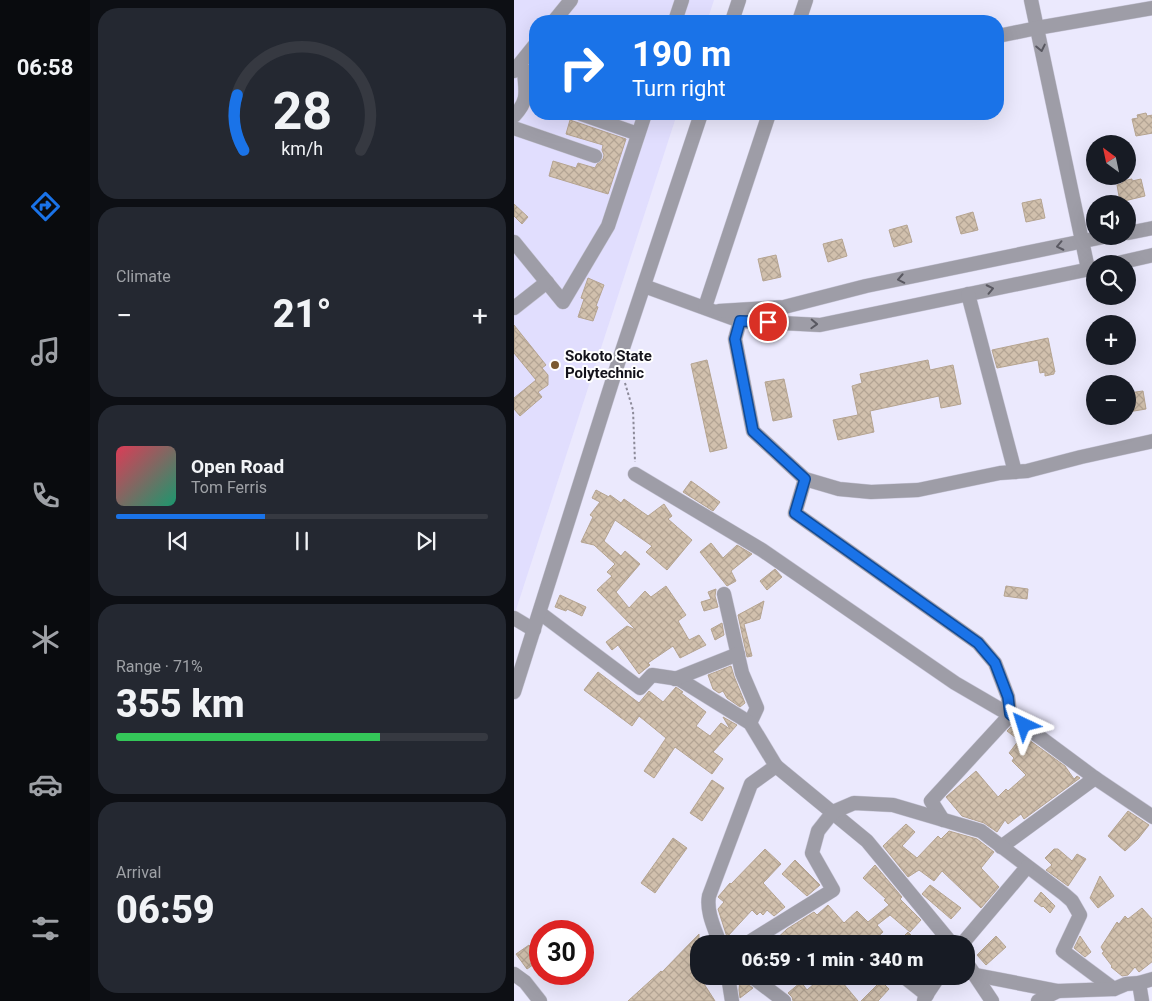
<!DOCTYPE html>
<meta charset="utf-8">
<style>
body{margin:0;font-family:Roboto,sans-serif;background:#242831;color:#f1f3f6;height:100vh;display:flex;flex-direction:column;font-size:19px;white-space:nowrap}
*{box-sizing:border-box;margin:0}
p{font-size:16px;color:#9ea1a6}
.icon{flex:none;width:28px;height:28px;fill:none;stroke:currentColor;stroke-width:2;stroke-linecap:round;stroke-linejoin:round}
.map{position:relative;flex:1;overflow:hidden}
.sheet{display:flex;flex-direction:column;gap:8px;padding:8px;background:#0d0f14;width:424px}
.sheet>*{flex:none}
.banner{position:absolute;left:15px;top:15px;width:475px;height:105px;border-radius:20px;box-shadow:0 5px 20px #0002;background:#1a73e8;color:#fff;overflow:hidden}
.needle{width:32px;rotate:327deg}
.fabs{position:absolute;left:572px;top:135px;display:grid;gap:10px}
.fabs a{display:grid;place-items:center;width:50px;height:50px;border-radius:50%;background:#171b24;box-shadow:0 5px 20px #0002;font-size:25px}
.speed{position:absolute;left:15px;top:920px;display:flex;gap:10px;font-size:25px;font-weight:700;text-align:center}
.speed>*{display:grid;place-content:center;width:65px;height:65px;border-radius:50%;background:#171b24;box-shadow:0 5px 20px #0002;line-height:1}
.speed .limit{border:8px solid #d22;background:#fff;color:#111}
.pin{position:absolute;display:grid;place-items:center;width:42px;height:42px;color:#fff;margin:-21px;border:2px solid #fff;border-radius:50%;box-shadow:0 1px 5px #0007}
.me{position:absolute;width:55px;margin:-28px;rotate:319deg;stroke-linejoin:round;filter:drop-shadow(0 0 4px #0008)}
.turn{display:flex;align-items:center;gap:18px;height:105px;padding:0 20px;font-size:22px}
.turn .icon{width:65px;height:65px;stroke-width:2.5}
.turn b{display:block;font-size:35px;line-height:42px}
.big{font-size:38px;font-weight:800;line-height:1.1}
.sheet .card{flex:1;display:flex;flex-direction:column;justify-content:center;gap:8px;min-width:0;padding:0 18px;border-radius:20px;background:#242831}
.sheet .dial{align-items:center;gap:0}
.dial svg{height:130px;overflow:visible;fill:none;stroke:#363941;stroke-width:7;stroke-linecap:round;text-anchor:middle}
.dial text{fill:#f1f3f6;stroke:none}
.song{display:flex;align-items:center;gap:15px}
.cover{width:60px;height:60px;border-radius:8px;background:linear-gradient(135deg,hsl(350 70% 55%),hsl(160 70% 35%))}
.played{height:5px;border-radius:2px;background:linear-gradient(90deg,#1a73e8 40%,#363941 40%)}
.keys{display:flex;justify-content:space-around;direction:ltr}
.heat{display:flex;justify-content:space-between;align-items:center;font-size:28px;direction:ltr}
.charge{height:8px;border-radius:4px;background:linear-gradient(90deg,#34c759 71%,#363941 0)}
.trip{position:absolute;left:176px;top:935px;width:285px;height:50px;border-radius:20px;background:#171b24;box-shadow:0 5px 20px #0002;font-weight:800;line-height:50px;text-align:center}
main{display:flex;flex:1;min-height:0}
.menu{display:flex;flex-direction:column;width:90px;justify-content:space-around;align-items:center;background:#090b0e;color:#9ea1a6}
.menu .icon{width:35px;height:35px}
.menu .selected{color:#1a73e8}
.menu b{font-size:22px;color:#f1f3f6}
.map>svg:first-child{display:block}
.built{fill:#e1defe}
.building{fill:url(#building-cross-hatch);stroke:#b5a491}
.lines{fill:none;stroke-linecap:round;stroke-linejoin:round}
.minor-casing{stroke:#c9c7d9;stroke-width:15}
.path{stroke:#8c8a99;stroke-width:2;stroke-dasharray:2.5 2.5;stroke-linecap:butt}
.minor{stroke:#9e9da7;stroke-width:14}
.oneway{stroke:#595861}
.route-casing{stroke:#114b97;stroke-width:12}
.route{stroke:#1a73e8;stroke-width:9}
.poi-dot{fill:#7b5930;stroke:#fff;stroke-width:2}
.labels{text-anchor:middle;stroke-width:4;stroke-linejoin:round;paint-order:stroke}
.poi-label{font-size:15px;font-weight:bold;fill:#14131b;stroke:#fff;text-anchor:start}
</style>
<main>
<nav class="menu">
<b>06:58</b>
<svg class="icon selected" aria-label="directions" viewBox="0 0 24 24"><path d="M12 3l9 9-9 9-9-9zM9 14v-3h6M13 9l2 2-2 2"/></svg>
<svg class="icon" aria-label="music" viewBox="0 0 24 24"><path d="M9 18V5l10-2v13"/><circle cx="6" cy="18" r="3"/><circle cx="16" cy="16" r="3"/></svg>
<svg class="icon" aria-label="phone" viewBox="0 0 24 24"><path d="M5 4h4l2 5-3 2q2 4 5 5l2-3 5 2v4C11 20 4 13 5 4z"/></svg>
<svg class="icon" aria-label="climate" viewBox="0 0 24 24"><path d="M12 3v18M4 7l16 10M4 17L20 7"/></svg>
<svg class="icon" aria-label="car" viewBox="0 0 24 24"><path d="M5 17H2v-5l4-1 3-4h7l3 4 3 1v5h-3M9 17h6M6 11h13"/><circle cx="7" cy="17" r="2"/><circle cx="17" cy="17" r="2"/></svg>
<svg class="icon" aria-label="filters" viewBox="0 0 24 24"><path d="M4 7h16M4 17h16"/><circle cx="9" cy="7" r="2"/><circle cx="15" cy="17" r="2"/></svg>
</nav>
<section class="sheet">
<div class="card dial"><svg viewBox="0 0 100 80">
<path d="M14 69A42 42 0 1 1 86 69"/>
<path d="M14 69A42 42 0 0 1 10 35" stroke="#1a73e8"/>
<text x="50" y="56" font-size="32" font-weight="700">28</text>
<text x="50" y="72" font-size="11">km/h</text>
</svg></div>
<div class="card"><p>Climate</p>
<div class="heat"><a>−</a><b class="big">21°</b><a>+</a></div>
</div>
<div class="card">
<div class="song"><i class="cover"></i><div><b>Open Road</b><p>Tom Ferris</p></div></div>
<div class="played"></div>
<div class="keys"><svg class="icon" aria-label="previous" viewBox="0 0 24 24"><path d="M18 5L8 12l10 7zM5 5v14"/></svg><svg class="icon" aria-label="pause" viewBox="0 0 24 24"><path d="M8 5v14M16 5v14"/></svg><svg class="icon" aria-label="next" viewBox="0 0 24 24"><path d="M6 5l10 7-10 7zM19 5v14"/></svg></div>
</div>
<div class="card"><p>Range · 71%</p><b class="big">355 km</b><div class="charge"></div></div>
<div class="card"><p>Arrival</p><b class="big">06:59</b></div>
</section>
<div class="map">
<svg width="639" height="1001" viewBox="0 0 639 1001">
<defs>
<pattern id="building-cross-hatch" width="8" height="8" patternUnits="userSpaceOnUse" patternTransform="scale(1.25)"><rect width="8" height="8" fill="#d1c0ad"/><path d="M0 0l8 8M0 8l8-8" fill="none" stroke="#b3a494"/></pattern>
</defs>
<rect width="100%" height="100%" fill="#ebe9fd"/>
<!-- built -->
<polygon class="built" points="0,0 200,0 193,21 21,21 21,114 163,114 0,616"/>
<!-- building -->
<g class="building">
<polygon points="632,113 633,116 639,115 639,133 622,136 618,119 624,118 623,115"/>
<polygon points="56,120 112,139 94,194 35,176 39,161 62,168 64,163 81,168 83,164 89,159 90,155 88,150 89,145 52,134"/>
<polygon points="618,179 618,181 627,179 631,196 606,202 603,185 609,183 608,181"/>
<polygon points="527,199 531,218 512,222 508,203"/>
<polygon points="0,204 14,217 8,224 0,216"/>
<polygon points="459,212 464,230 447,234 442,217"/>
<polygon points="393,225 398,242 380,247 375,230"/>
<polygon points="328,239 333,256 314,262 309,244"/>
<polygon points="262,255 267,277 249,281 244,259"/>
<polygon points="74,278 90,285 82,306 84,307 79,321 64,317 70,299 67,298"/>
<polygon points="0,325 32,365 28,368 34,375 34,385 24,392 28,397 6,416 0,409 0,398 22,380 0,353"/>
<polygon points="534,338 541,372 540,372 540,374 531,376 531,372 526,373 524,360 483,368 478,350"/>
<polygon points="193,360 213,448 196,452 177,364"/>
<polygon points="414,360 416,370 439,365 447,404 427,408 425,396 356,411 360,432 324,440 319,420 344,415 338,386 348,383 346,374"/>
<polygon points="270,379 278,417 259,421 251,382"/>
<polygon points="629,391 632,409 614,412 614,393"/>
<polygon points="177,481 206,502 199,511 169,492"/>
<polygon points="82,490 95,497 96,495 107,503 110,499 134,516 150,504 158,516 154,519 178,540 153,570 132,552 138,546 101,520 90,541 107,556 111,551 126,564 102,592 115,608 131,591 137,597 152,586 172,615 164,621 175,640 185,635 192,645 166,658 159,646 134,663 136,665 125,674 104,645 98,650 92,642 113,626 122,630 83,590 98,576 93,572 101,564 80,545 67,542 79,517 76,515 86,502 78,498"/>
<polygon points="197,543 209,558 223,545 238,554 217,571 222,581 213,586 186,552"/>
<polygon points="261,569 268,577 253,590 246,581"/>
<polygon points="492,586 514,589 513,599 490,596"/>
<polygon points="202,589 201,596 204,607 190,611 187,602 197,599 194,592"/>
<polygon points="46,595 72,607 68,616 53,609 52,611 41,607"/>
<polygon points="250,601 246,619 230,624 238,656 233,657 224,615"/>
<polygon points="208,623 210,635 201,640 197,629"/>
<polygon points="217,666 220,676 231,703 226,707 213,698 209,691 205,693 199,689 194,675"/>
<polygon points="84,672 125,703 135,691 149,702 162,687 169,692 167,693 192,712 182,726 196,736 207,723 216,729 209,717 223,725 199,752 209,759 198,774 161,747 140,778 130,771 152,738 125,716 118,726 70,690"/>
<polygon points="497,727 551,766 560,779 563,776 566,778 510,819 507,814 494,824 491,820 483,832 470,823 448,816 432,797 462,771 484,797 492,789 494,791 512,775 498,761 500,758 495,753 505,740 493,731"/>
<polygon points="198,780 210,788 188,821 176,813"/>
<polygon points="614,811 635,825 624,839 611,851 594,836"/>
<polygon points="392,824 401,832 388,846 403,858 424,836 427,839 435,831 463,839 480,852 467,868 485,887 467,908 428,871 420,881 405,870 394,877 369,846"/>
<polygon points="159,838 173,848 141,893 127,883"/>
<polygon points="251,849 267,864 249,883 271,907 260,916 253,910 249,915 246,912 243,915 238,910 213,937 204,909 210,902 204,897 216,883 217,884"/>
<polygon points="540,849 544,849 558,861 563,854 572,859 554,886 532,870 538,865 531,858"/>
<polygon points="281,860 306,885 293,896 268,874"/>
<polygon points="361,865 388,897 386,899 407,920 396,932 376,915 363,925 369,932 356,944 257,944 273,929 300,912 303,915 314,905 330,923 343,911 354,922 375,905 370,900 372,899 349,878"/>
<polygon points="586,876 600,896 584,908 576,898"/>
<polygon points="416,885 447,908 437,919 408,894"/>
<polygon points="527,892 541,906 536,913 529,906 528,907 520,901"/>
<polygon points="628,908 639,920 639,961 625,972 621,967 614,975 608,976 597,967 598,966 588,953 590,952 587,947 603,922 605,924 611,916 614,919"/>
<polygon points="394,932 406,944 382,944"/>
<polygon points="185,934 185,976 201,1001 114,1001 147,971 148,972"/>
<polygon points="482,936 492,947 472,965 463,955"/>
<polygon points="566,936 577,952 571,957 560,948"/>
<polygon points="15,945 26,960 13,969 2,954"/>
<polygon points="309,976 323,976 344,1001 279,1001 278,997 274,993 287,982 293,990"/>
<polygon points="226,978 239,988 226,998 225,990"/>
<polygon points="367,981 375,989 364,1001 347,1001"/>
</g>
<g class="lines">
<!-- minor casing -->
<g class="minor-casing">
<g id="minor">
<polyline points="517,0 574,269"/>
<polyline points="40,21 57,0"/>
<polyline points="161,21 168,0"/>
<polyline points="218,21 225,0"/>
<polyline points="285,21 292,0"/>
<polyline points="484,36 523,28 639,8"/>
<polyline points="0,71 21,45"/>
<polyline points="67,114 124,134"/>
<path d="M0,116C16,99 11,91 10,70L5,65"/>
<polyline points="0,128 81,156"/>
<polyline points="614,233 639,228"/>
<polyline points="0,242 49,302 94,226 131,114"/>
<polyline points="600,264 639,255"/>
<polyline points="130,286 226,321 306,325 581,268"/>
<polyline points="454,294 501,472"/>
<polyline points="191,307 255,114"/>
<polyline points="0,308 33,282"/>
<polyline points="205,311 270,307 352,286 594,236"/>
<polyline points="226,321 221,339 239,431 291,479 325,489 357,492 404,490 486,473 513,471 567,457 639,441"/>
<polyline points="121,474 248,550 441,683 496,715 581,778 639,817"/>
<polyline points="291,479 281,513 464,643 481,663 494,697 496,715 417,801 429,820"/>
<polyline points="210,594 228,673 243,708 236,723"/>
<path d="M26,613L126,688L138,675L165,679L236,723L262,766L237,784L195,896C192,912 201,929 206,944"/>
<polyline points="0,618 20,630"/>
<polyline points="161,679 224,654"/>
<polyline points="0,692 105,360 187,114"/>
<polyline points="262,766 353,841 438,944"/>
<polyline points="487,847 581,778"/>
<polyline points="232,944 319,890 298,853 304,831 319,812 340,803 379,805 467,831 550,894 558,901 566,915 549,951 600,989"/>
<polyline points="448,944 513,867"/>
<polyline points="452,962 478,1001"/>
<polyline points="0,974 11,982 26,1001"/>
<polyline points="462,975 544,991"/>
<polyline points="214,976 218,1001"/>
<polyline points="237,976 270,1001"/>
<polyline points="389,976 413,995"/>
<polyline points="625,983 628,1001"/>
<polyline points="410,1001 411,997 425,976"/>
<polyline points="524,1001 544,991 600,989 612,984 625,983 639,979"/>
</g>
</g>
<!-- path -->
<polyline class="path" points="111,383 119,410 121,462"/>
<!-- minor -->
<use href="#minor" class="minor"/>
</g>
<!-- one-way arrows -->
<defs><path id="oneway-chevron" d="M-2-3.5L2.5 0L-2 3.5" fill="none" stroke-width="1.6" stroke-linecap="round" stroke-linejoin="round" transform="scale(1.25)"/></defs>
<g class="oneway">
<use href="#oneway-chevron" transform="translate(527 48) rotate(78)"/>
<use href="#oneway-chevron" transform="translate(546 246) rotate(168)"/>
<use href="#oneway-chevron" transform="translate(387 279) rotate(169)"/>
<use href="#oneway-chevron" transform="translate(476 289) rotate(-12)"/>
<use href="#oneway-chevron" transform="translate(300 324) rotate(2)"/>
</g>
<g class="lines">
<!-- route casing -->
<g class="route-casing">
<polyline id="route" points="254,322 226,321 221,339 239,431 291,479 281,513 464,643 481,663 494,697 496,714 510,725"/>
</g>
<!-- route -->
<use href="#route" class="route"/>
</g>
<!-- markers -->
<circle class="poi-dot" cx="41" cy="365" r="5"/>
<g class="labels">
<!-- poi labels -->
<g class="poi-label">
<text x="51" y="361">Sokoto State<tspan x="51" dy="17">Polytechnic</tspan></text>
</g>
</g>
</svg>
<div class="fabs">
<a><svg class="needle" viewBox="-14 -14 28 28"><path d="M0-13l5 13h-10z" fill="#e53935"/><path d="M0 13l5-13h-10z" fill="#9ea1a6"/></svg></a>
<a><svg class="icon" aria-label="sound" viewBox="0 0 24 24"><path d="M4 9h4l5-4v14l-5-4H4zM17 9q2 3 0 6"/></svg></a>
<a><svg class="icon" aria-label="search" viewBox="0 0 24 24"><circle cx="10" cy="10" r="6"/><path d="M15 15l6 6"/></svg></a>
<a>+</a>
<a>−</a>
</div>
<div class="speed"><div class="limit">30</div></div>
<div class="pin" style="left:254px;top:322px;background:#d93025"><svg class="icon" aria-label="arrive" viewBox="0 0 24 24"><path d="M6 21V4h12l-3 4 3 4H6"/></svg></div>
<svg class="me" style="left:510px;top:725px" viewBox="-20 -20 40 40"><path d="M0-17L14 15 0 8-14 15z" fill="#1a73e8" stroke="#fff" stroke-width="4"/></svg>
<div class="trip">06:59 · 1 min · 340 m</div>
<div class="banner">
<div class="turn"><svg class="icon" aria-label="right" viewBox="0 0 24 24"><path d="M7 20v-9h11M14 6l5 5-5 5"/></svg><div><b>190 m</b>Turn right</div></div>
</div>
</div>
</main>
